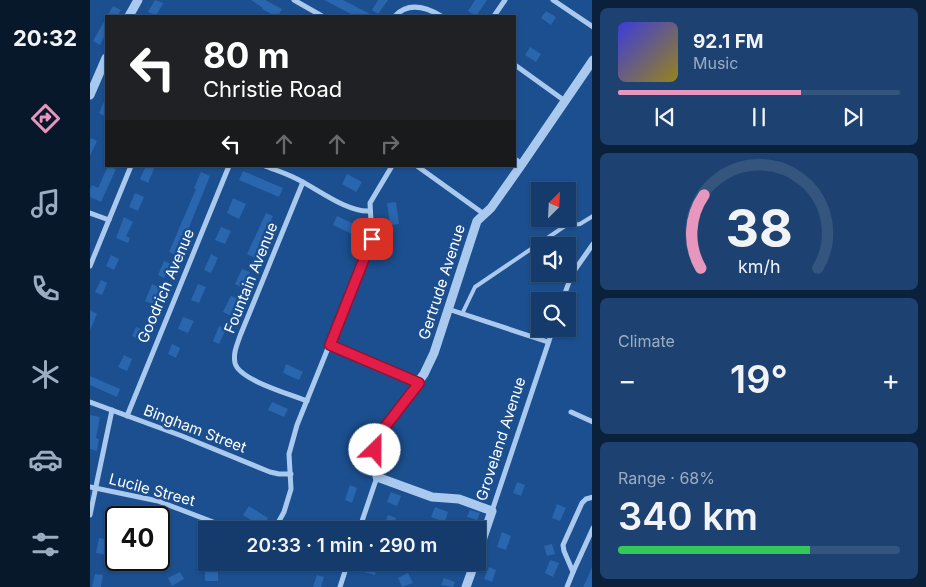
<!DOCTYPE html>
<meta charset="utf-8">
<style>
body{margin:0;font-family:Inter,sans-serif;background:#1d4271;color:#f1f3f6;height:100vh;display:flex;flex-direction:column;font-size:19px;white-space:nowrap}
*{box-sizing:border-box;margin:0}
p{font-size:16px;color:#9dadc1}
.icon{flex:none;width:28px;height:28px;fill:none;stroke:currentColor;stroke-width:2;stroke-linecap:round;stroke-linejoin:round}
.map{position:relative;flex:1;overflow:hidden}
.drawer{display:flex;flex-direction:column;gap:8px;padding:8px;background:#0b203b;width:334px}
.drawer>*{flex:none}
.top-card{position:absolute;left:15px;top:15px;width:411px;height:152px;border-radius:0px;box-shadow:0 1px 4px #0004,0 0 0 1px #33557e;background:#202124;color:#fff;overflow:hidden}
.needle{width:32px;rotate:24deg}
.fabs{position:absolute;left:441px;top:182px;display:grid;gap:10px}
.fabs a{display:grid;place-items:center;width:45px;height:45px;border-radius:0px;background:#143b6b;box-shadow:0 1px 4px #0004,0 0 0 1px #33557e;font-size:25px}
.speed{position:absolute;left:15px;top:506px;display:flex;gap:10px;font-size:25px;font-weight:700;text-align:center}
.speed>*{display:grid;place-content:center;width:65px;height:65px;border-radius:50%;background:#143b6b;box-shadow:0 1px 4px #0004,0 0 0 1px #33557e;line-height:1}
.speed .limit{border:2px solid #111;border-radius:8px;background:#fff;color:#111}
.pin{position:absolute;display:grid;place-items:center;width:42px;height:42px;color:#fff;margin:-21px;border-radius:10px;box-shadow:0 2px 8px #0006}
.me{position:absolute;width:55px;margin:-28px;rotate:23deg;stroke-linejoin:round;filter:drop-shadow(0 0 4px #0008)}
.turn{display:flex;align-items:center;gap:18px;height:105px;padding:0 15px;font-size:22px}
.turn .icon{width:65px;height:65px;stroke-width:2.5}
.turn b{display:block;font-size:35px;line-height:42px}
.lanes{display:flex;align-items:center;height:48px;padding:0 15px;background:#0003;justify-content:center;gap:25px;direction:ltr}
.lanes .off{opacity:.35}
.big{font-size:38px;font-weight:600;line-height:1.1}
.drawer .widget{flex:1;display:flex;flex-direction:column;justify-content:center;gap:8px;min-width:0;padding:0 18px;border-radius:8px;background:#1d4271}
.drawer .dial{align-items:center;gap:0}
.dial svg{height:130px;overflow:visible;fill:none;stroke:#33557e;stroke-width:7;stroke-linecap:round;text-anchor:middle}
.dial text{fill:#f1f3f6;stroke:none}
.song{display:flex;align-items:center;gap:15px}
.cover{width:60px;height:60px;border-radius:8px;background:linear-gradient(135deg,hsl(240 70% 55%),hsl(50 70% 35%))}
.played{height:5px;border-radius:2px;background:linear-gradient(90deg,#e797bd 65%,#33557e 65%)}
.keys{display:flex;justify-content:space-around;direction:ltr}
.heat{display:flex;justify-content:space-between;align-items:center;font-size:28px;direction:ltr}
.charge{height:8px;border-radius:4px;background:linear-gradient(90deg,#34c759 68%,#33557e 0)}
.trip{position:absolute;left:108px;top:521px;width:288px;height:50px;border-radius:0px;background:#143b6b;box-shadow:0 1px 4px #0004,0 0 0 1px #33557e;font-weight:600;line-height:50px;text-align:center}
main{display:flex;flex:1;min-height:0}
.tab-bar{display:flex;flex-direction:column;width:90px;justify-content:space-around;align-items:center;background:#08182b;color:#9dadc1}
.tab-bar .icon{width:35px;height:35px}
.tab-bar .on{color:#e797bd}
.tab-bar b{font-size:22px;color:#f1f3f6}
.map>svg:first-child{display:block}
.building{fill:#2a66ad}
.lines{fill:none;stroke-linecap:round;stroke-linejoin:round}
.service{stroke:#a9c9ee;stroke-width:4}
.minor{stroke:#a9c9ee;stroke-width:5}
.tertiary{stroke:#a9c9ee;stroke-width:9}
.route-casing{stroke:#92132f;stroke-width:12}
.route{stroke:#e11d48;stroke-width:9}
.labels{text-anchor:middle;stroke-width:5;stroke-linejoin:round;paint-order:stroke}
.street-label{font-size:15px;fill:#fff;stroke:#1b4f8f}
</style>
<main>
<nav class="tab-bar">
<b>20:32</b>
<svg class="icon on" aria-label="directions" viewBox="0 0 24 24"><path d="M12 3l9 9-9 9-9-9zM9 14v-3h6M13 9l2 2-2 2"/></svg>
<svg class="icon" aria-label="music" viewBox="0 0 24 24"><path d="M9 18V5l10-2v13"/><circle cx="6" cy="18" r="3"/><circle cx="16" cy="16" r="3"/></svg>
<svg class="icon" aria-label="phone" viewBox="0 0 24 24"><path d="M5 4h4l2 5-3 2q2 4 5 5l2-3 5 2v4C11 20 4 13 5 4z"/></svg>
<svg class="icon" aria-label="climate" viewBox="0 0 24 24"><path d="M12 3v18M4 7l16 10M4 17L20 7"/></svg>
<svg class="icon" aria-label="car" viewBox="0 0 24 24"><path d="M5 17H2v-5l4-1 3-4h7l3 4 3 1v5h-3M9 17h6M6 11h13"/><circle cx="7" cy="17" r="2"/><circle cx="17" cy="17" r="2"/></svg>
<svg class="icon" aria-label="filters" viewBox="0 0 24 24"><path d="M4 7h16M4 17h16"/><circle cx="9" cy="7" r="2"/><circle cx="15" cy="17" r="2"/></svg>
</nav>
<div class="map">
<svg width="503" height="587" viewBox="0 0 503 587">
<rect width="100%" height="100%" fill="#1b4f8f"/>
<!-- building -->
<g class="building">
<polygon points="65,0 73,3 66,16 58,12"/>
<polygon points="161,0 175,0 192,9 188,16 185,16 172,9 173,8"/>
<polygon points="234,0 253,0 284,16 265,16"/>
<polygon points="288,0 298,0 288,14 282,10"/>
<polygon points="385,0 397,0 386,16 378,11"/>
<polygon points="23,6 31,10 27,16 17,16"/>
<polygon points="456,11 466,17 461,25 451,18"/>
<polygon points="16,18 16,33 10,45 3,41"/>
<polygon points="440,47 451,54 446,62 435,55"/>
<polygon points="16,97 16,117 9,113"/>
<polygon points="1,138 7,141 0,156 0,141"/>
<polygon points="18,166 26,169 11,202 0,197 0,189 2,185 8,188"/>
<polygon points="56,166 65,166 58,183 50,179"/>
<polygon points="153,171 193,188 189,197 149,180"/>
<polygon points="111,172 120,176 93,242 95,243 89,256 79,252 106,189 104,188"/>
<polygon points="257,174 272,182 266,192 252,184"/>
<polygon points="45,193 54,197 48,211 39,207"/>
<polygon points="143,198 156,204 149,219 137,213"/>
<polygon points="306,202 309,224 300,225 297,203"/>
<polygon points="176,213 183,216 165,258 157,254"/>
<polygon points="247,216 266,225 262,234 243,225"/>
<polygon points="34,217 43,222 36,236 40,238 38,243 26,238"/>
<polygon points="131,227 141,231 135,244 125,240"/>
<polygon points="121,254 128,258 121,273 114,270"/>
<polygon points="21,255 29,259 24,270 16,266"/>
<polygon points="74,261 81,264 74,278 68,275"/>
<polygon points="152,269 160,272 153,288 145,284"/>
<polygon points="11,280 17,283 12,295 5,292"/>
<polygon points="62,284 72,289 64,305 55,301"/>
<polygon points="108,284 116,287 109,303 101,300"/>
<polygon points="141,296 149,299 141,316 133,312"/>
<polygon points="0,310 7,314 0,330"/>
<polygon points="93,317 104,321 98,333 88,329"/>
<polygon points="129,326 136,329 129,344 123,341"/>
<polygon points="46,327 58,332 54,342 42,336"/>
<polygon points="82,344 90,348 86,358 78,354"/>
<polygon points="34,355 42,359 37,371 28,367"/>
<polygon points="196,364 213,372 209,380 193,373"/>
<polygon points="0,376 30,389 27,397 0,385"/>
<polygon points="182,402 198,409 194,417 178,410"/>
<polygon points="0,415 10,417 6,438 9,439 7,451 0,449"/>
<polygon points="427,482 435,485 431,496 423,493"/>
<polygon points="260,485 267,488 262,503 255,500"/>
<polygon points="301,492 311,496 307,506 297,502"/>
<polygon points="467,504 476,508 470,521 462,518"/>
<polygon points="159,506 178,518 172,527 153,515"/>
<polygon points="45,507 63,513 62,518 42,516"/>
<polygon points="345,507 358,512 355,522 341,517"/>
<polygon points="380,510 390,513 387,520 377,517"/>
<polygon points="298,515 306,518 303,527 294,524"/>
<polygon points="249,521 257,523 255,530 246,530"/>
<polygon points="412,532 421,536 416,550 407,547"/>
<polygon points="9,538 26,541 23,556 6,553"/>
<polygon points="462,544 465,554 457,556 454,546"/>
<polygon points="460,560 469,563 463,577 455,573"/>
<polygon points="366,562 376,562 373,570 364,567"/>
<polygon points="276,564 287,567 285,575 274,572"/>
<polygon points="399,567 406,570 402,582 394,579"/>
<polygon points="502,567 503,587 493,587 497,579"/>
<polygon points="90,572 94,579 82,586 78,578"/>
<rect x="115" y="572" width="13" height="9"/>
<polygon points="318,573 323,583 312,587 308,578"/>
<polygon points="5,574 13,575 11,587 2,587"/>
<polygon points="227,575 234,577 231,587 223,587"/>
<polygon points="354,578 365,582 363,587 351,585"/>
</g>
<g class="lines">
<!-- service -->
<polyline class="service" points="372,314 385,287 475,226 490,224 503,216"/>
<!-- minor -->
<g class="minor">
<polyline points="204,0 232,16"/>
<polyline points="463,0 503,27"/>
<path d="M305,16C318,2 336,7 351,16"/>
<polyline points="404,16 415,0"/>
<polyline points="425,65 475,101"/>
<polyline points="425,159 432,164"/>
<path d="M175,166C185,170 195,173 205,178C225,187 257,213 280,211"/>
<polyline points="327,166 394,214"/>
<path d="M213,182L150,336C147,345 143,353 145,363C149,380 200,394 217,401"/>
<polyline points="0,213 19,220"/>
<polyline points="0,266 41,166"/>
<polyline points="472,301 482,274 503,244"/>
<polyline points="358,309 458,342"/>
<polyline points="240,345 329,383"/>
<polyline points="0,402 92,436 180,472 189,474 201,474"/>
<polyline points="481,412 503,422"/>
<polyline points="37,416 139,166"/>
<polyline points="0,487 68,501 144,530"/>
<polyline points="402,511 463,329"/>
<polyline points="0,515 22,410"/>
<polyline points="184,530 194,512 201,489 199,454 207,425 282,239 280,203 302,166"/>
<polyline points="269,530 287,477"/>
<polyline points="156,567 159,562"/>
<polyline points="483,572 503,528"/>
<polyline points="250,587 258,562"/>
<polyline points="477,587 483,572 474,551 473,545 492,503 496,499 503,497"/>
</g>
<!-- tertiary -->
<g class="tertiary">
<polyline points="39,16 48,0"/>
<polyline points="0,95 16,58"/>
<polyline points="386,558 402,511 369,499 342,497 287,477 285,450 288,436 334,374 344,353 387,221 401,208 432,164 503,60"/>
<polyline points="376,587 385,562"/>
</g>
</g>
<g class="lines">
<!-- route casing -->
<g class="route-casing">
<polyline id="route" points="282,239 240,345 329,383 288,436 285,450"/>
</g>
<!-- route -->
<use href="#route" class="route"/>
</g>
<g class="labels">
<!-- street labels -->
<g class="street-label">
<text transform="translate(161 278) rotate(-68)" y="5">Fountain Avenue</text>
<text transform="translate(352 282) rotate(-72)" y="5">Gertrude Avenue</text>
<text transform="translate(76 286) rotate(-67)" y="5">Goodrich Avenue</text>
<text transform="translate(105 429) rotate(21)" y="5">Bingham Street</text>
<text transform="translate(411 439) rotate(-72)" y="5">Groveland Avenue</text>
<text transform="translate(62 490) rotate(15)" y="5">Lucile Street</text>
</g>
</g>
</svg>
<div class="fabs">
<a><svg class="needle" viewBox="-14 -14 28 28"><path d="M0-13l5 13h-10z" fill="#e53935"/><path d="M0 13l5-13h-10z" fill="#9dadc1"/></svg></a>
<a><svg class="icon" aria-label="sound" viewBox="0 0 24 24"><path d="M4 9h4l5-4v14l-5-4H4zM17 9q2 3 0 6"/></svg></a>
<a><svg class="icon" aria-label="search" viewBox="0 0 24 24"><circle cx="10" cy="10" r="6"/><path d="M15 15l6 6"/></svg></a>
</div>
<div class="speed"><div class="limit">40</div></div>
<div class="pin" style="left:282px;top:239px;background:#d93025"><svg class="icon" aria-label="arrive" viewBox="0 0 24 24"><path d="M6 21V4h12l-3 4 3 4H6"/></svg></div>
<svg class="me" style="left:285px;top:450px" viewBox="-20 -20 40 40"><circle r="19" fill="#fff"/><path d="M0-13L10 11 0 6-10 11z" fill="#e11d48"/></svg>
<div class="trip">20:33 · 1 min · 290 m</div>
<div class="top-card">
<div class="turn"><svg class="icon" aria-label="left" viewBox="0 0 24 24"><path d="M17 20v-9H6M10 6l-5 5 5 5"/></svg><div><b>80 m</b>Christie Road</div></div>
<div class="lanes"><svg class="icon" aria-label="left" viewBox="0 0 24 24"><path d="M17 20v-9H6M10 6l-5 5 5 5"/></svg><svg class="icon off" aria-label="ahead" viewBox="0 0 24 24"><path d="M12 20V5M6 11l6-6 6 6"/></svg><svg class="icon off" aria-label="ahead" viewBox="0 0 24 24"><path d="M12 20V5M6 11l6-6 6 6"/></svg><svg class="icon off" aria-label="right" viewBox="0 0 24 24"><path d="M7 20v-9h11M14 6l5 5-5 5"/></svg></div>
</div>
</div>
<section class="drawer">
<div class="widget">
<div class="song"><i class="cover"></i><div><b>92.1 FM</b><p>Music</p></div></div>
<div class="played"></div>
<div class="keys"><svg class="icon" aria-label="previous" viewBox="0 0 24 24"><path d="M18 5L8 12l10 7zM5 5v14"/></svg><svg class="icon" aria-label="pause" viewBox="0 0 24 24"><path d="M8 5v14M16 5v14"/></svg><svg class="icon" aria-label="next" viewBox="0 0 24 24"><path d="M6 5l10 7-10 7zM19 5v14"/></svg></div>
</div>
<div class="widget dial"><svg viewBox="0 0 100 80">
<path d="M14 69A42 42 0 1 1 86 69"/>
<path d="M14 69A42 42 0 0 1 16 24" stroke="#e797bd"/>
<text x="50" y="56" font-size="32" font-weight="700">38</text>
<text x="50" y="72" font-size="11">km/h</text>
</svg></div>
<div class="widget"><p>Climate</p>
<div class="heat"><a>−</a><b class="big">19°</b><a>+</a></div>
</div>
<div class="widget"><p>Range · 68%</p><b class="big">340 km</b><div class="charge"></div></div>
</section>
</main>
